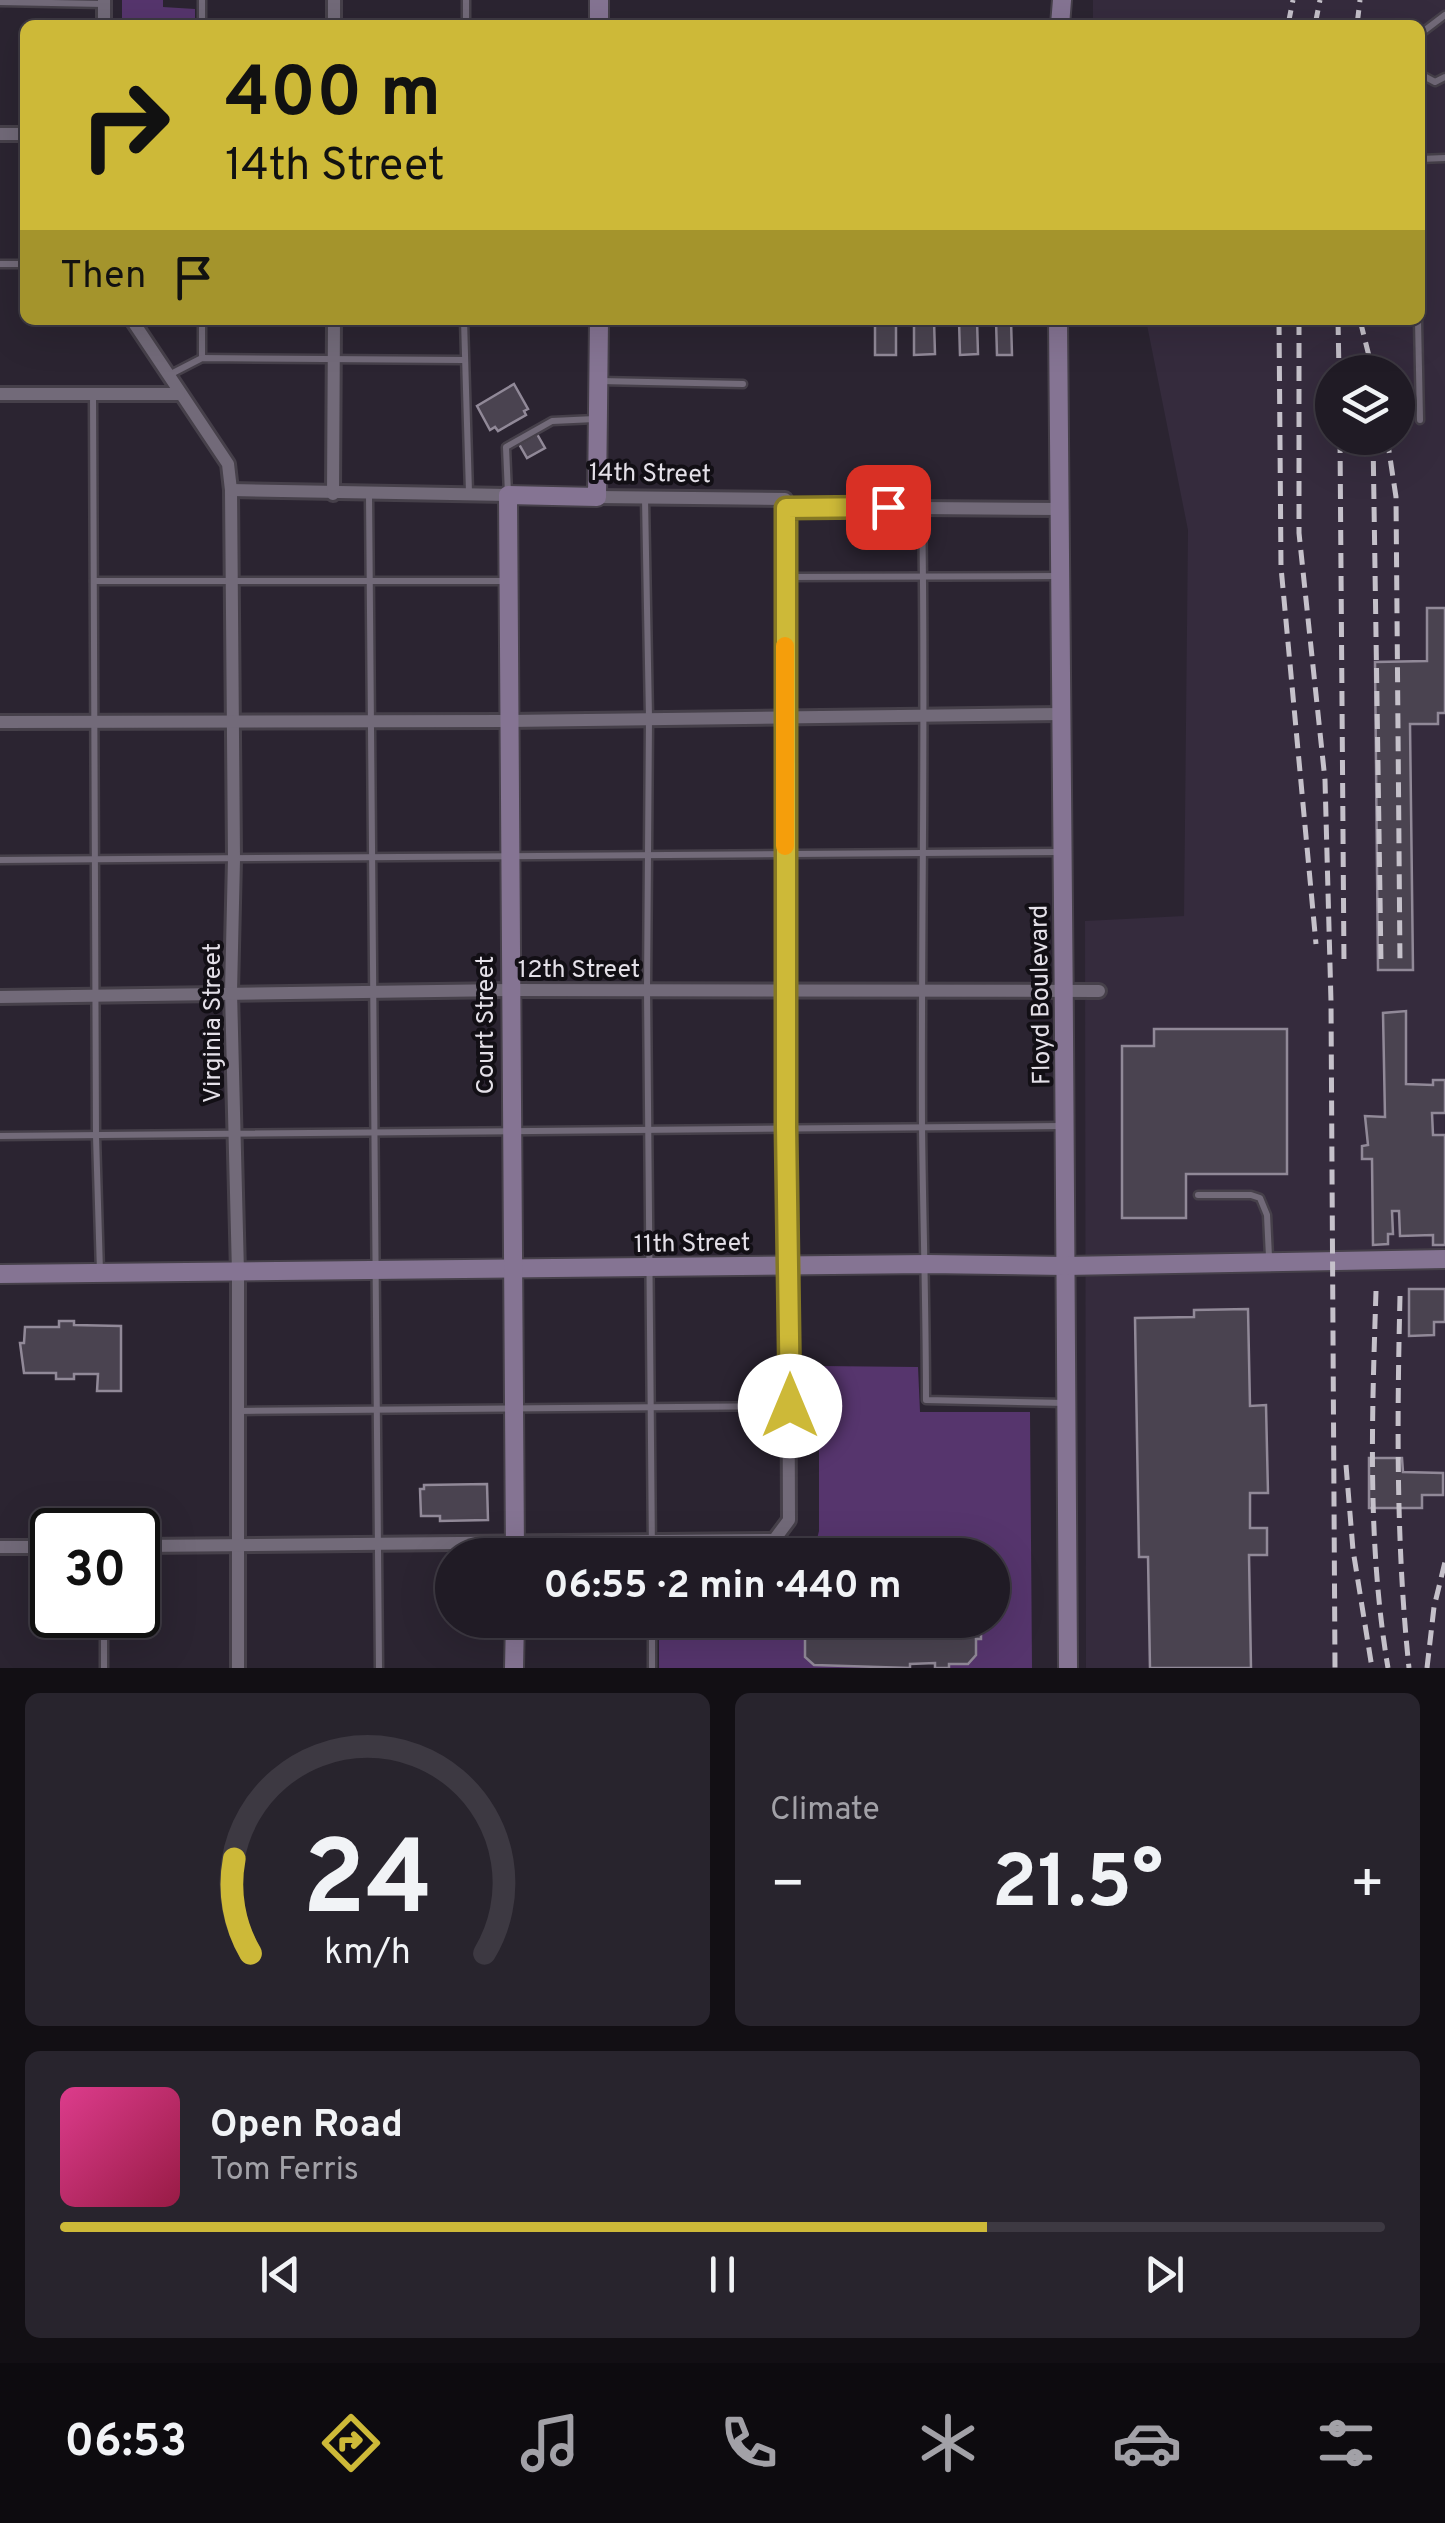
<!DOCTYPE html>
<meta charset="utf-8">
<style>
body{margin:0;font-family:Overpass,sans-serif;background:#28242d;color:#f1f3f6;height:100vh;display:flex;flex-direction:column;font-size:38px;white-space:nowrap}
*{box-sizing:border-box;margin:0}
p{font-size:32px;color:#a2a1a7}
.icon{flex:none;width:55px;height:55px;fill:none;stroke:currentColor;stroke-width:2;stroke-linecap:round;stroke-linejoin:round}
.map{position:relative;height:1668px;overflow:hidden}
.side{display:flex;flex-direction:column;gap:25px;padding:25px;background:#120f14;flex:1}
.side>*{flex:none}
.top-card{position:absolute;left:20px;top:20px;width:1405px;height:305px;border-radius:15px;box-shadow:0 10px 40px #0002,0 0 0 2px #3d3942;background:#cdb938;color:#111;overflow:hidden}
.controls{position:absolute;left:1315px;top:355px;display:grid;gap:20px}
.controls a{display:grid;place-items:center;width:100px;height:100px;border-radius:50%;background:#201b25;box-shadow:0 10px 40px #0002,0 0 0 2px #3d3942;font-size:50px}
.speed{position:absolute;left:30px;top:1508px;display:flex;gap:20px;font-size:50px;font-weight:700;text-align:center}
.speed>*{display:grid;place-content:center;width:130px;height:130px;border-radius:50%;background:#201b25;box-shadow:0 10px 40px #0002,0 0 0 2px #3d3942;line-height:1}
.speed .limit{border:5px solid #111;border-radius:15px;background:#fff;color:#111}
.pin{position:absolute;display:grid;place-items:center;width:85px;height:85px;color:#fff;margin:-42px;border-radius:20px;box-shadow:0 5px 15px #0006}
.me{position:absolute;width:110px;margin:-55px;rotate:0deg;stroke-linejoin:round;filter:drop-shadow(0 0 8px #0008)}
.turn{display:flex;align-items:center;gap:35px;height:210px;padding:0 40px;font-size:45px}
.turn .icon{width:130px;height:130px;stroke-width:2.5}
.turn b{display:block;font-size:70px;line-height:85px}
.then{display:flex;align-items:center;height:95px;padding:0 40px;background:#0003;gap:20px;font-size:38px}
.big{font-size:75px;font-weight:700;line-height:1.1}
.side .tile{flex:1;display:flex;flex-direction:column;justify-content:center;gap:15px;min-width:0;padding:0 35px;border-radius:15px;background:#28242d}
.side .dial{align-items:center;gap:0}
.dial svg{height:260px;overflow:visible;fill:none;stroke:#3d3942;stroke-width:7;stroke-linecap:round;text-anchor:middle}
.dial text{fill:#f1f3f6;stroke:none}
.song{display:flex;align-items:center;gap:30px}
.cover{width:120px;height:120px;border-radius:15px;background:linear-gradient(135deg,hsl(330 70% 55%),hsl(340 70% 35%))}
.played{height:10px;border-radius:5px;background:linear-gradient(90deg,#cdb938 70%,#3d3942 70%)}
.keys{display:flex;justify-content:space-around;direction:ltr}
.heat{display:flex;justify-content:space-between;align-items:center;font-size:55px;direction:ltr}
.side .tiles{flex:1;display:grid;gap:25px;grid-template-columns:1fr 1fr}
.tile:last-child{grid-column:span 2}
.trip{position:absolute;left:435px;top:1538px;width:575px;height:100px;border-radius:50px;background:#201b25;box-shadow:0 10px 40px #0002,0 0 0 2px #3d3942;font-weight:700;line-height:100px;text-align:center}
.tab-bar{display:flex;height:160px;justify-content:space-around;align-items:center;background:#0d0b0f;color:#a2a1a7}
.tab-bar .icon{width:70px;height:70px}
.tab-bar .on{color:#cdb938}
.tab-bar b{font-size:45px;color:#f1f3f6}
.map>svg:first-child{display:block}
.built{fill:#352b3d;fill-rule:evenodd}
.green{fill:#56356d}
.building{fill:#4a4350;stroke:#918998;stroke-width:2.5}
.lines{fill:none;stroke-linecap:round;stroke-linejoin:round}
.lane-casing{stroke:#46404a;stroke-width:11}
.street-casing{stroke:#46404a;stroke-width:18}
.secondary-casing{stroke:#46404a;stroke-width:22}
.lane{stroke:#726a79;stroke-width:6}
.street{stroke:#726a79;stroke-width:12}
.secondary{stroke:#857493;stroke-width:18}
.rail{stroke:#c5c1ca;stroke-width:5;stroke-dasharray:15 8;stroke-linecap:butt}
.route-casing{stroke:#857824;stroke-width:25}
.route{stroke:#cdb938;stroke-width:18}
.slow{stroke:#f59e0b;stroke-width:18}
.labels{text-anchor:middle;stroke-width:8;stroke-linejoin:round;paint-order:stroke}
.street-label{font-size:25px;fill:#e4e0e8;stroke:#120f15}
</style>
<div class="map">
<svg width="1445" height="1668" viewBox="0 0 1445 1668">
<rect width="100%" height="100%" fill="#2b2431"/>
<!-- built -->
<path class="built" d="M1093,0H1445V1668H1086L1085,921L1184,916L1188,530L1146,320H1420V25H1093ZM1332,372H1398V438H1332Z"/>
<!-- green -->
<g class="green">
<polygon points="122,0 163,0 163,7 195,9 195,25 122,25"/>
<polygon points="819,1366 918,1367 920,1412 1030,1412 1032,1668 949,1668 949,1664 968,1664 976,1655 976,1639 981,1638 981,1620 992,1620 992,1555 813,1555 819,1531"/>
<polygon points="659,1620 805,1620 805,1657 814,1665 871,1665 871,1668 659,1668"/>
</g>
<!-- building -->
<g class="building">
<rect x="875" y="320" width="21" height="35"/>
<polygon points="914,320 934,320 935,354 914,355"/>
<polygon points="959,320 977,320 978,354 960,355"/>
<polygon points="996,320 1011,320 1012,355 997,355"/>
<polygon points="514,384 528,409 524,411 526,415 498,431 495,427 490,430 477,406"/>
<polygon points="537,434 545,448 527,458 519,444"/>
<polygon points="1427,608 1445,608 1445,713 1438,713 1438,724 1410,724 1413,970 1378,970 1375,662 1427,661"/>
<polygon points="1406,1011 1406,1084 1433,1085 1433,1080 1445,1080 1445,1113 1432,1113 1433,1135 1445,1135 1445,1245 1433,1245 1433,1235 1400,1236 1399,1211 1392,1211 1393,1234 1388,1234 1388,1244 1373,1245 1372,1159 1362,1159 1362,1146 1368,1145 1365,1116 1385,1117 1383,1013"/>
<polygon points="1154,1029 1287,1029 1287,1174 1186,1174 1186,1218 1122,1218 1122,1046 1154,1046"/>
<polygon points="1409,1289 1445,1289 1445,1322 1434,1322 1434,1335 1409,1336"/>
<polygon points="1248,1309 1250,1406 1266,1405 1268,1493 1250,1493 1250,1528 1267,1528 1267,1555 1249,1555 1251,1668 1150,1668 1148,1557 1139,1557 1135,1318 1194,1317 1194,1310"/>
<polygon points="59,1321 74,1321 74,1325 121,1326 121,1391 97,1391 98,1374 74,1374 74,1379 56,1379 56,1373 24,1373 20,1343 24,1343 25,1327 59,1327"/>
<polygon points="1369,1458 1402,1458 1403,1472 1443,1473 1443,1495 1422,1495 1422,1508 1369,1508"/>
<polygon points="487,1484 488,1520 440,1521 440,1516 421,1516 420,1489 424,1489 424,1485"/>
<polygon points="805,1620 981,1620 981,1639 976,1639 976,1655 968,1664 949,1664 949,1668 935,1668 935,1663 910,1664 910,1668 814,1665 805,1657"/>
</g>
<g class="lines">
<!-- lane casing -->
<g class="lane-casing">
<g id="lane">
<polyline points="202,0 202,25"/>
<polyline points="466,0 466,25"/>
<polyline points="0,2 104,4"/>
<polyline points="1420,34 1445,15"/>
<polyline points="1420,74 1435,82 1445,77"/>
<polyline points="1420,159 1445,158"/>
<polyline points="0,264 25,264"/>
<polyline points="464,320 469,493"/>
<polyline points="1418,320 1420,420"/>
<polyline points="202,358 202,320"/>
<polyline points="169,375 202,358 463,360"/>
<polyline points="600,381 743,384"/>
<polyline points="93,395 96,1136 100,1272"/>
<polyline points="369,494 379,1668"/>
<polyline points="508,494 506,447 552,421 595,419"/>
<polyline points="645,498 649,718 647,990 652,1555"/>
<path d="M922,508C926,714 921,920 922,1126C923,1217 926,1308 926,1400L1066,1403"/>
<polyline points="786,577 1059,576"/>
<polyline points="94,581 508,581"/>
<polyline points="0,860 1059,852"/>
<polyline points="0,1136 1061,1126"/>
<polyline points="1198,1195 1251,1195 1260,1198 1267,1215 1269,1257"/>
<polyline points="239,1411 786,1406"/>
<polyline points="104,1615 104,1668"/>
<polyline points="652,1668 652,1620"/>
</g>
</g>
<!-- street casing -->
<g class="street-casing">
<g id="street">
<polyline points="334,0 334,25"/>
<polyline points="104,25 104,0"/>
<polyline points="0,134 25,134"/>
<polyline points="132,320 228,464 231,490 234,859 231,992 238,1273 238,1668"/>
<polyline points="0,394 179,394"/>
<polyline points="231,490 508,495"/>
<polyline points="333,494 334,320"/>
<polyline points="597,497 785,499 785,507 1059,509"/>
<polyline points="0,722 507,721 1061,714"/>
<polyline points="0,997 509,990 1099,991"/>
<polyline points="138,1546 774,1540 789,1520 785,507"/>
<polyline points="0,1547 52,1547"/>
</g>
</g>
<!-- secondary casing -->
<g class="secondary-casing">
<g id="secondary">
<polyline points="599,0 599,25"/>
<polyline points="1060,25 1062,0"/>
<path d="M1058,320C1061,769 1067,1219 1068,1668"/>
<polyline points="0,1274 927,1264 1065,1266 1445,1259"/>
<polyline points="515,1555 508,495 597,497 599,320"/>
<polyline points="514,1668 515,1620"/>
</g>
</g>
<!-- lane -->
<use href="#lane" class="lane"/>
<!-- street -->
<use href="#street" class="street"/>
<!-- secondary -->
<use href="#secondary" class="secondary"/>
<!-- rail -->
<g class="rail">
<polyline points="1288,25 1293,0"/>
<polyline points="1315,25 1320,0"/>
<polyline points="1357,25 1360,0"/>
<polyline points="1279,320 1281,567 1316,944"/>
<polyline points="1299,320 1299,533 1325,780 1331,1002 1335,1668"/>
<polyline points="1338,320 1339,372"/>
<polyline points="1360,320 1373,372"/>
<polyline points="1340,438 1344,965"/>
<polyline points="1373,438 1381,963"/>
<polyline points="1387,438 1396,497 1400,964"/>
<path d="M1376,1291C1372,1417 1367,1543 1388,1668"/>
<path d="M1400,1296C1397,1420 1396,1544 1409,1668"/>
<polyline points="1346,1465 1353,1550 1372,1668"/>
<polyline points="1427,1668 1434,1607 1445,1562"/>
</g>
</g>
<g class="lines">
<!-- route casing -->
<g class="route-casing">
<polyline id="route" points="790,1406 786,1127 786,508 888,507"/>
</g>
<!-- route -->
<use href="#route" class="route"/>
<!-- slow -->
<polyline class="slow" points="785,846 785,646"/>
</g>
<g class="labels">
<!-- street labels -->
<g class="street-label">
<text transform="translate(650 472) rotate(1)" y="9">14th Street</text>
<text x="579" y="977">12th Street</text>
<text transform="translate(1039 995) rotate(-91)" y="9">Floyd Boulevard</text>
<text transform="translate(211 1023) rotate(-90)" y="9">Virginia Street</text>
<text transform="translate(484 1025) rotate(-90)" y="9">Court Street</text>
<text transform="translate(692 1242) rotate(-1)" y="9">11th Street</text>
</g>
</g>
</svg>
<div class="controls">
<a><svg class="icon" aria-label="layers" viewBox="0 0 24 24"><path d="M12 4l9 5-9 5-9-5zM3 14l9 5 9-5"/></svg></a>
</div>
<div class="speed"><div class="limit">30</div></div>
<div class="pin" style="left:888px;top:507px;background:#d93025"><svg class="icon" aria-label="arrive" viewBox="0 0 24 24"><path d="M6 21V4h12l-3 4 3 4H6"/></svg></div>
<svg class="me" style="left:790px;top:1406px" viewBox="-20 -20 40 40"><circle r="19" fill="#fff"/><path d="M0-13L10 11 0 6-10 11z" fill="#cdb938"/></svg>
<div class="trip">06:55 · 2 min · 440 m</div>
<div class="top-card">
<div class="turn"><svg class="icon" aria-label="right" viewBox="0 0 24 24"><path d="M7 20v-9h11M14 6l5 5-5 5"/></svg><div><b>400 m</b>14th Street</div></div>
<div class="then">Then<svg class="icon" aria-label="arrive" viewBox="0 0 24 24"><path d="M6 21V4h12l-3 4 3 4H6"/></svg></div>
</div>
</div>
<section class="side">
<div class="tiles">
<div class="tile dial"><svg viewBox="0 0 100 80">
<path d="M14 69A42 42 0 1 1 86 69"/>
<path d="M14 69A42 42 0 0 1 9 40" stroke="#cdb938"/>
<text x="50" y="56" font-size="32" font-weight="700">24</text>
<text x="50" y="72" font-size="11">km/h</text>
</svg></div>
<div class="tile"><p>Climate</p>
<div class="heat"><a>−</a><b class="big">21.5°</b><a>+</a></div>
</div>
<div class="tile">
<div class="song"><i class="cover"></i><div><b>Open Road</b><p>Tom Ferris</p></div></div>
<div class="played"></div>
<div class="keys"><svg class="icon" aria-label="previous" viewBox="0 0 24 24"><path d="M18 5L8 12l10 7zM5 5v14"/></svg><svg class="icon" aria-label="pause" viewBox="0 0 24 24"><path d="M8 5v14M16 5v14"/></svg><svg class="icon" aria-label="next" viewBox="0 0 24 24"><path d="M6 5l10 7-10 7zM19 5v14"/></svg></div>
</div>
</div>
</section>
<nav class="tab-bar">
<b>06:53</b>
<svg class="icon on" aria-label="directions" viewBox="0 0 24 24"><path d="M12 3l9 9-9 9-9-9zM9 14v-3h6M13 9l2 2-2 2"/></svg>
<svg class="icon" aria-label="music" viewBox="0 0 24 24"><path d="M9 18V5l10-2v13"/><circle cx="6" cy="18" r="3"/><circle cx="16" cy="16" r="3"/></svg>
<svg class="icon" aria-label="phone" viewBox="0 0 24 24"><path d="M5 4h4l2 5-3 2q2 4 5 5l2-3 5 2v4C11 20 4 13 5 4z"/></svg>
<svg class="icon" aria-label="climate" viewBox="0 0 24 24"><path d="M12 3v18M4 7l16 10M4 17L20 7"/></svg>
<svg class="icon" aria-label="car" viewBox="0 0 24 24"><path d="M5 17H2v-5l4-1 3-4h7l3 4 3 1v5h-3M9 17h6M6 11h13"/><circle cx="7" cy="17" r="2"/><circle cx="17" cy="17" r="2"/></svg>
<svg class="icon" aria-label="filters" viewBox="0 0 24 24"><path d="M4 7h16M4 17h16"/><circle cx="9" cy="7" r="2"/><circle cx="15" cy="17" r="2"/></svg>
</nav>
